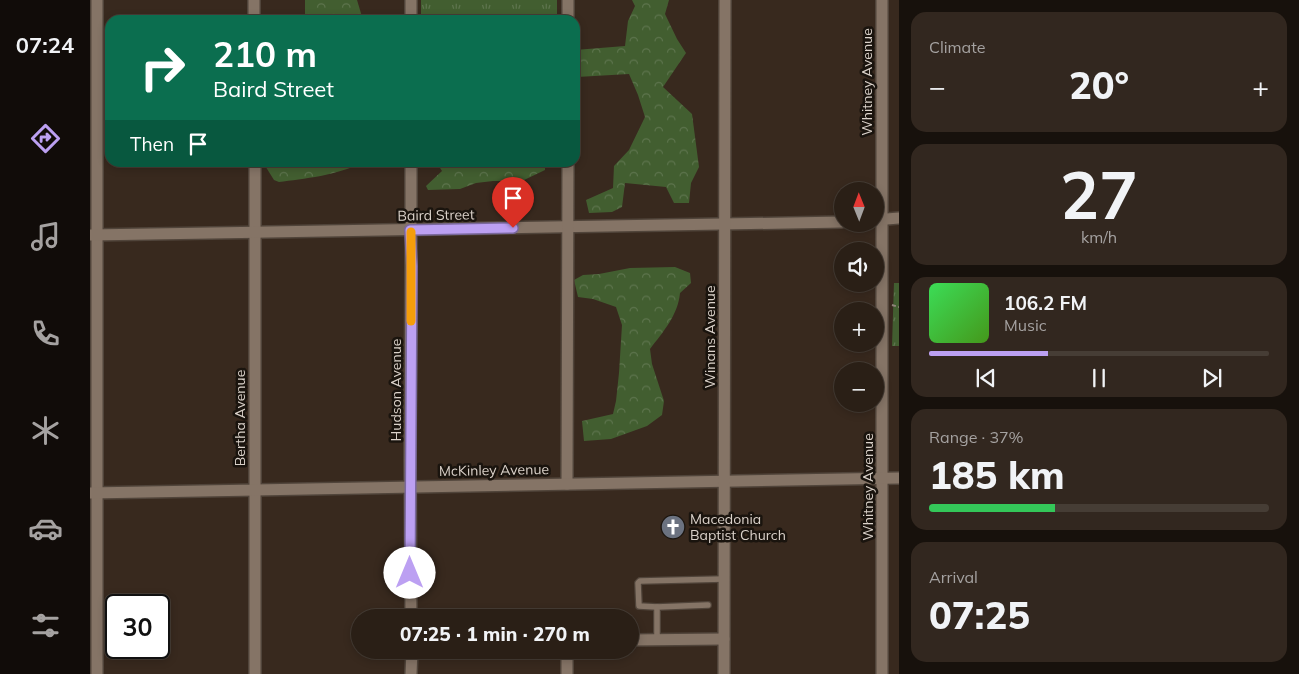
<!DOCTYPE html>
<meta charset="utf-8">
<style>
body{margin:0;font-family:Mulish,sans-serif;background:#32271f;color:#f1f3f6;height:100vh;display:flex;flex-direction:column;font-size:19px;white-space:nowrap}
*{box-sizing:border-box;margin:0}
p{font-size:16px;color:#a5a2a1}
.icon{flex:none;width:28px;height:28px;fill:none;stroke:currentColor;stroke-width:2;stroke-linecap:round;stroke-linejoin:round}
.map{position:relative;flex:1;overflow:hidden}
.side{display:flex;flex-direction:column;gap:12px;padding:12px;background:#17110c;width:400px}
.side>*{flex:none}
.hud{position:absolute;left:15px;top:15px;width:475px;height:152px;border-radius:15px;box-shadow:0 2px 8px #0003,0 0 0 1px #463d35;background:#0b6e4f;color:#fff;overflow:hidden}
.needle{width:32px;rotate:359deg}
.tools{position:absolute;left:744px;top:182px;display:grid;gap:10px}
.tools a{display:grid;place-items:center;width:50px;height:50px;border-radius:50%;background:#2a1f16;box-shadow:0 2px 8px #0003,0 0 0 1px #463d35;font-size:25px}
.speed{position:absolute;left:15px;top:594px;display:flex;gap:10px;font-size:25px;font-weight:700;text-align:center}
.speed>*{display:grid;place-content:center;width:65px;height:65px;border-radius:50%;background:#2a1f16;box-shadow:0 2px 8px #0003,0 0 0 1px #463d35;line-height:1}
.speed .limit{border:2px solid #111;border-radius:8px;background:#fff;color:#111}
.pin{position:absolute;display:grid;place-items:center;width:42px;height:42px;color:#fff;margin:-51px -21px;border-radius:50% 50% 50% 0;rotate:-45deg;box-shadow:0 0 5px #0007}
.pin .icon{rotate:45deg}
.me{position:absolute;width:55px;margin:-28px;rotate:0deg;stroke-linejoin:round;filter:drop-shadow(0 0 4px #0008)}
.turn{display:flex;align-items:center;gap:18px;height:105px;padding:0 25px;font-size:22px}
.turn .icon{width:65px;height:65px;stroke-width:2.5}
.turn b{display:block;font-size:35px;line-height:42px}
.then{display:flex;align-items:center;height:48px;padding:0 25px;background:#0003;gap:10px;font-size:19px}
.big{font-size:38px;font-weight:800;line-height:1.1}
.side .card{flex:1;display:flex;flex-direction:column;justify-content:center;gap:8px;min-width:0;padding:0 18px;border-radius:15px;background:#32271f}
.side .dial{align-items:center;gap:0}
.dial b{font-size:65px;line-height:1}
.song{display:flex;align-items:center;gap:15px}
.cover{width:60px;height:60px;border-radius:8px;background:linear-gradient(135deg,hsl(130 70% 55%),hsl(100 70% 35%))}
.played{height:5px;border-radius:2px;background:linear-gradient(90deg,#bca0f2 35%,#463d35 35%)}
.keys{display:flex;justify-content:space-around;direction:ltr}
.heat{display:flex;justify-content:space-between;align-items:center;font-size:28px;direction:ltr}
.charge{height:8px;border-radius:4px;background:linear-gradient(90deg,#34c759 37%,#463d35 0)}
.trip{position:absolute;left:261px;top:609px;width:288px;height:50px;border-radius:25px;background:#2a1f16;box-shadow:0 2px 8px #0003,0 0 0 1px #463d35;font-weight:800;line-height:50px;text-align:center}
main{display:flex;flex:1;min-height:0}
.menu{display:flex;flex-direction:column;width:90px;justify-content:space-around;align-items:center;background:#110c09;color:#a5a2a1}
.menu .icon{width:35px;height:35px}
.menu .on{color:#bca0f2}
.menu b{font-size:22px;color:#f1f3f6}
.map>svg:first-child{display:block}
.forest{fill:url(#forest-crowns)}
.park{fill:url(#park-tufts)}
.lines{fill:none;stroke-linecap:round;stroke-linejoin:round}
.lane-casing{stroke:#50443a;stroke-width:8}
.street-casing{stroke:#50443a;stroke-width:14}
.path{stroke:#90847b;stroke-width:2;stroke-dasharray:4 2.5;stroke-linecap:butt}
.lane{stroke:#857466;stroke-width:5.5}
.street{stroke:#857466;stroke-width:11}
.route-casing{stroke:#7a689d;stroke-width:12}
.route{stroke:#bca0f2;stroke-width:9}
.slow{stroke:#f59e0b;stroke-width:9}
.labels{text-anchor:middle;stroke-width:5;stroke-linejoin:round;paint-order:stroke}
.street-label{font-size:14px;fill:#dbd2ca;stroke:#1a140e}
.poi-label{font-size:14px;fill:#dbd2ca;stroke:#1a140e;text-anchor:start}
</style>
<main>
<nav class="menu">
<b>07:24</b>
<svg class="icon on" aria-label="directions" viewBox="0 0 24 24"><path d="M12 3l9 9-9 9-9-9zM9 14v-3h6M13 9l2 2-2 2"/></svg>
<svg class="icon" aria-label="music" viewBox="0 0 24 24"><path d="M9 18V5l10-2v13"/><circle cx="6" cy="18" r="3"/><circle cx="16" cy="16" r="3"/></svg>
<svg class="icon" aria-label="phone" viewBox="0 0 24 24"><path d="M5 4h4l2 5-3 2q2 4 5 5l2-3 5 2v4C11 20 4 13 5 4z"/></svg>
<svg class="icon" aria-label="climate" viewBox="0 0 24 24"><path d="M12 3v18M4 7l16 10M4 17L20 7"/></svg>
<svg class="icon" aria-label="car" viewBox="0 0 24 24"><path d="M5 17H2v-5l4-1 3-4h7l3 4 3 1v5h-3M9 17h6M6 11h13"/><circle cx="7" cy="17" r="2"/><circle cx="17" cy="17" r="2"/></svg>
<svg class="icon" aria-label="filters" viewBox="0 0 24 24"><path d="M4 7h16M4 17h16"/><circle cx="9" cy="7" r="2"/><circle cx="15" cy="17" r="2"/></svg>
</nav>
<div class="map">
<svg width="809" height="674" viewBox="0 0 809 674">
<defs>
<pattern id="forest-crowns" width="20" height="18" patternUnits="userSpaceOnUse" patternTransform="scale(1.25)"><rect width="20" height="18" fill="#425e30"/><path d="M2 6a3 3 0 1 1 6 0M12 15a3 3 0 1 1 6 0" fill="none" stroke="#5d744d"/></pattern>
<pattern id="park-tufts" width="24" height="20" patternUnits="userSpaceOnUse" patternTransform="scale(1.25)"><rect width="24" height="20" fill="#425e30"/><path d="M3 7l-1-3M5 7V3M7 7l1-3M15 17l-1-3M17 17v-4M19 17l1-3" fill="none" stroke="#5d744d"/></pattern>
</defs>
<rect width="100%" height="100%" fill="#38291e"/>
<!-- forest -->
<g class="forest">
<polygon points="215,0 267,0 273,20 215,20"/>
<polygon points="542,0 579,0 575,14 587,39 596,53 573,87 602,114 609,167 601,183 599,203 584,203 576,187 535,183 532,207 522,212 499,213 496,200 523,188 524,166 539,150 555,117 548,95 539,74 487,77 485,50 535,46 538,21 545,6"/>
<path d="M174,163V162L270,163C250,175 212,179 189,182L184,180L174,164Z"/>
<polygon points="347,163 455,163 455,170 432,181 403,181 386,183 370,189 338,190 336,186 352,171"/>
<path d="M585,267L600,273L601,283L590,293C588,315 573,332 560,349L562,364L574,401L572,415L557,426L521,439L494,441L492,421L523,414L526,401L529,373L532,325L526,307L503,299L488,297L484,280L493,275L509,274L540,268Z"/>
</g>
<!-- park -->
<g class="park">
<rect x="331" y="0" width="136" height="20"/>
<polygon points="804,283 809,283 809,346 802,346"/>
</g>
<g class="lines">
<!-- lane casing -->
<g class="lane-casing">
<g id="lane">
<polyline points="567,607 549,606 548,583 550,581 634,579"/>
<polyline points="567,640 567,607 618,605"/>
</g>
</g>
<!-- street casing -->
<g class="street-casing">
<g id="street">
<polyline points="7,0 7,674"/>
<polyline points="164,0 164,20"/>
<polyline points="792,0 792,674"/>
<polyline points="321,20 321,0"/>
<polyline points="478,20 478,0"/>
<polyline points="165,162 165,674"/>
<polyline points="321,162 321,266 320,459 321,618"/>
<polyline points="785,220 809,218"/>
<polyline points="0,235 752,222"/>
<polyline points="477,484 478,162"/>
<polyline points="0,493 809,478"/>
<polyline points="540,640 634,639"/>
<polyline points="321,674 322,650"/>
<polyline points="477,674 477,650"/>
<polyline points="634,674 635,0"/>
</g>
</g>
<!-- path -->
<polyline class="path" points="802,305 809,307"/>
<!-- lane -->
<use href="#lane" class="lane"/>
<!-- street -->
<use href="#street" class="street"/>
</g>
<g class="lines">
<!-- route casing -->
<g class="route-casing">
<polyline id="route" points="320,573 322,266 320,230 423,228"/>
</g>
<!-- route -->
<use href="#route" class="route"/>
<!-- slow -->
<polyline class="slow" points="321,232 321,321"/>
</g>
<!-- icons -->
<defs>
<g id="church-disc" transform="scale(1.25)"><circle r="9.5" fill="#6b7280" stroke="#1a140e"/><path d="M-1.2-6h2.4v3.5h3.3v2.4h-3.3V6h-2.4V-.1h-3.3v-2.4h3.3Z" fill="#fff"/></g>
</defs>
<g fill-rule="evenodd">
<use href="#church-disc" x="583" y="527"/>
</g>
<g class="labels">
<!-- street labels -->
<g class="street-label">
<text transform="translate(777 82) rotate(-90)" y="5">Whitney Avenue</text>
<text transform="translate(346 215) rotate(-1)" y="5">Baird Street</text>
<text transform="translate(620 337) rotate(-90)" y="5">Winans Avenue</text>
<text transform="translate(306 390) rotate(-90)" y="5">Hudson Avenue</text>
<text transform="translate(150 418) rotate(-90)" y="5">Bertha Avenue</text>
<text transform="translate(404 470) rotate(-1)" y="5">McKinley Avenue</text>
<text transform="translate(778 487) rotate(-90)" y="5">Whitney Avenue</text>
</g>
<!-- poi labels -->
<g class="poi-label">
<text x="600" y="524">Macedonia<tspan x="600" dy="16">Baptist Church</tspan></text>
</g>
</g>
</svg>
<div class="tools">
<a><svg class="needle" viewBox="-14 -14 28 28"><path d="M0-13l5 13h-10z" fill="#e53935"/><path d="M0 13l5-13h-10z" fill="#a5a2a1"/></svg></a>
<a><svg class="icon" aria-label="sound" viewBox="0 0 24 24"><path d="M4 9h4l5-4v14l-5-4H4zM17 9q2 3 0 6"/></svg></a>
<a>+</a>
<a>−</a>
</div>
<div class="speed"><div class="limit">30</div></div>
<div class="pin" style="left:423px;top:228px;background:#d93025"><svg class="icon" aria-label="arrive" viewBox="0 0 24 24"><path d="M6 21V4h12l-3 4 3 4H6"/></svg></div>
<svg class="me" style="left:320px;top:573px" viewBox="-20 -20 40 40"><circle r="19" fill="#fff"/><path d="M0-13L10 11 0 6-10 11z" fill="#bca0f2"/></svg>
<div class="trip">07:25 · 1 min · 270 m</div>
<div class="hud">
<div class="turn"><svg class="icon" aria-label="right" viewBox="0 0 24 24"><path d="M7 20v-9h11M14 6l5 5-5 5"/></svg><div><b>210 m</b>Baird Street</div></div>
<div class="then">Then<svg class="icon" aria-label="arrive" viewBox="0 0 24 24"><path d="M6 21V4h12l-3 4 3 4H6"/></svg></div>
</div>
</div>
<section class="side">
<div class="card"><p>Climate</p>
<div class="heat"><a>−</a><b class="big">20°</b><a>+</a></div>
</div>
<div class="card dial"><b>27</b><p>km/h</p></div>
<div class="card">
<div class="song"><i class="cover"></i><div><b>106.2 FM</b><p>Music</p></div></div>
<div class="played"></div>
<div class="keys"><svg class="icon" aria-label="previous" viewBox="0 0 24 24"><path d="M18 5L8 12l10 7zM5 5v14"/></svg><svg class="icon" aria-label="pause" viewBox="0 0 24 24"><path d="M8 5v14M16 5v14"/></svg><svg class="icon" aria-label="next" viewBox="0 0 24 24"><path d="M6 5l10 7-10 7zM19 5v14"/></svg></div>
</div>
<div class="card"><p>Range · 37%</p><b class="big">185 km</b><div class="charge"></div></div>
<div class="card"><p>Arrival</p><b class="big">07:25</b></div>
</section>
</main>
